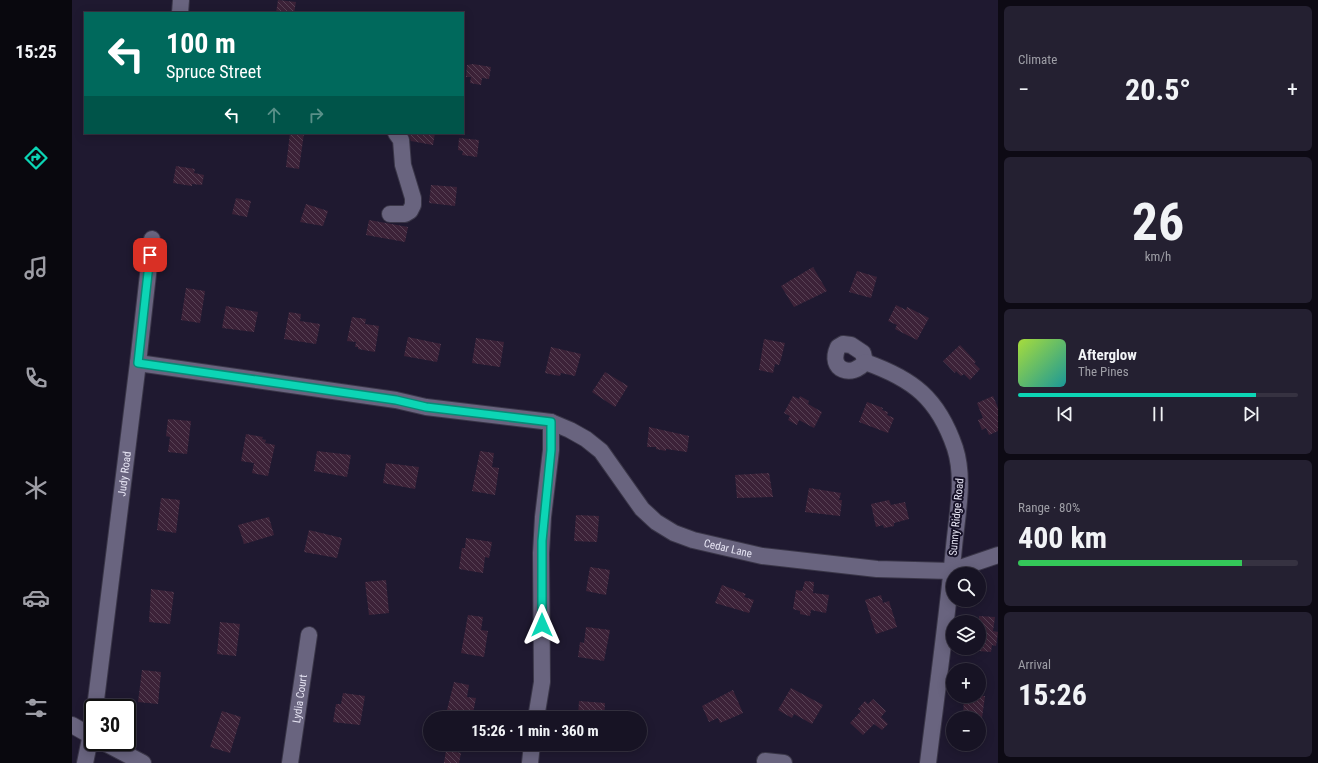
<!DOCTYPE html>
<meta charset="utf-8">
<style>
body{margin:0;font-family:"Roboto Condensed",sans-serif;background:#242031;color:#f1f3f6;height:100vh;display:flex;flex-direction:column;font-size:15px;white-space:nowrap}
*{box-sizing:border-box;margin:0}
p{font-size:13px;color:#9e9ea6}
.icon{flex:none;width:22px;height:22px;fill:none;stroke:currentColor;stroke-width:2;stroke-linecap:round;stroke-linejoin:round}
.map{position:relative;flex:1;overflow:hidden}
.side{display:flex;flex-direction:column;gap:6px;padding:6px;background:#0d0a14;width:320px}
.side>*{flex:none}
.hud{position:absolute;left:12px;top:12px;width:380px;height:122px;border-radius:0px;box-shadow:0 2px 10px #0003,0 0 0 1px #363241;background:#00695c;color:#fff;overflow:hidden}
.tools{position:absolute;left:874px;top:567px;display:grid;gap:8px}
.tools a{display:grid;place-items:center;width:40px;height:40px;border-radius:50%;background:#171324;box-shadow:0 2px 10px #0003,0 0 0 1px #363241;font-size:20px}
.speed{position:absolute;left:12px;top:699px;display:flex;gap:8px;font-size:20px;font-weight:700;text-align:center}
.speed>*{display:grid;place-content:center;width:52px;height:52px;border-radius:50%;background:#171324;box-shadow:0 2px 10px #0003,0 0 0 1px #363241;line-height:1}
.speed .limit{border:2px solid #111;border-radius:6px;background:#fff;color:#111}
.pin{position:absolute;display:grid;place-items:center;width:34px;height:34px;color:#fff;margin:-17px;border-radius:8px;box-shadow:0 2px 6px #0006}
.me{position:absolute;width:44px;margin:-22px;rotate:0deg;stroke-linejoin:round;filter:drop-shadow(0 0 3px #0008)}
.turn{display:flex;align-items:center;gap:14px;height:84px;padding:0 16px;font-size:18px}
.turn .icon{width:52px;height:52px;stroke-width:2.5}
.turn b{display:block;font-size:28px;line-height:34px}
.lanes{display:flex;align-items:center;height:38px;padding:0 16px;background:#0003;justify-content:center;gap:20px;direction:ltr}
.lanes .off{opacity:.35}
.big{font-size:30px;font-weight:700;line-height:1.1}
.side .card{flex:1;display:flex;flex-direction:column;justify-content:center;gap:6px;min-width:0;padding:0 14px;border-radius:6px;background:#242031}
.side .dial{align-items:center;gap:0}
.dial b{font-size:52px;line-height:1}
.song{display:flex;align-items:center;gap:12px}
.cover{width:48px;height:48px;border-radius:6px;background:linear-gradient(135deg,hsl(80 70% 55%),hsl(180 70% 35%))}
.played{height:4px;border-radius:2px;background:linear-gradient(90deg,#0cd5b5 85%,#363241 85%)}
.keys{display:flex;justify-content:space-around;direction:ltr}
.heat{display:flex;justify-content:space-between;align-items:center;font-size:22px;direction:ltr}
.charge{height:6px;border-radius:3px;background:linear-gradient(90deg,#34c759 80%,#363241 0)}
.trip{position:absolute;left:351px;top:711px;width:224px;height:40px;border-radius:20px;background:#171324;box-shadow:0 2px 10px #0003,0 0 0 1px #363241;font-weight:700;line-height:40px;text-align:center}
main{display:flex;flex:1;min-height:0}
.tabs{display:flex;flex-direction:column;width:72px;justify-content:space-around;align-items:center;background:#09080e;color:#9e9ea6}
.tabs .icon{width:28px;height:28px}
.tabs .active{color:#0cd5b5}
.tabs b{font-size:18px;color:#f1f3f6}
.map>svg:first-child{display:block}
.building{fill:url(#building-back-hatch)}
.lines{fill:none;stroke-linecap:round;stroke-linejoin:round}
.minor-casing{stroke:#3a3648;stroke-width:18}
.minor{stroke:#69647f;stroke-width:16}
.route-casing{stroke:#088a76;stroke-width:10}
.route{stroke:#0cd5b5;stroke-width:7}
.labels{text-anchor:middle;stroke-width:4;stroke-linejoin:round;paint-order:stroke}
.street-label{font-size:11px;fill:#e7e5f4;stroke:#151026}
</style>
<main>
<nav class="tabs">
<b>15:25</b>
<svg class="icon active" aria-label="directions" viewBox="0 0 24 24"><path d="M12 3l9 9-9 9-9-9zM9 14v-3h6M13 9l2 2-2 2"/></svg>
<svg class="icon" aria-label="music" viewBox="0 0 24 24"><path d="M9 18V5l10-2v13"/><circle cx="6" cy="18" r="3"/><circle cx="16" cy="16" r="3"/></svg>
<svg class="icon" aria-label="phone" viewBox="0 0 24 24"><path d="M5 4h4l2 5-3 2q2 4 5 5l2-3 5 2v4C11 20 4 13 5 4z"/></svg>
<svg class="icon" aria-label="climate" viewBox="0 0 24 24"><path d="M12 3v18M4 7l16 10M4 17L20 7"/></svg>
<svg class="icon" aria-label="car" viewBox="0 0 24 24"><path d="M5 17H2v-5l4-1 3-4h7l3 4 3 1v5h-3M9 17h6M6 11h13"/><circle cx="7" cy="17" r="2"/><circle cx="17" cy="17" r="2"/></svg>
<svg class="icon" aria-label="filters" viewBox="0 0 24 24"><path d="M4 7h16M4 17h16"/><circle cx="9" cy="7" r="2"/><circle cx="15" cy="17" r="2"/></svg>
</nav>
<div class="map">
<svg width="926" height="763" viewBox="0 0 926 763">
<defs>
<pattern id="building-back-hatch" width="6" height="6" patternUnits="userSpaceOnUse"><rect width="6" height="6" fill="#3c2238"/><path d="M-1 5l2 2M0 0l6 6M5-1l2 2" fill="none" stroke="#584255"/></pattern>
</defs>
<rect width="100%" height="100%" fill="#1f1930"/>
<!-- building -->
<g class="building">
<polygon points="206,0 224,2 222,13 204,13"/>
<polygon points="401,64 419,67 417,79 410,78 409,85 398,83 399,77 394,77 395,65"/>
<polygon points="218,133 232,133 227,169 214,167"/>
<polygon points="336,133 363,133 361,145 339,141"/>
<polygon points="387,138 407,140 405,157 390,155 391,151 386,150"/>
<polygon points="104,166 123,169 122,173 132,175 130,185 120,184 120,186 101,183"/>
<polygon points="359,185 385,187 383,206 357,203"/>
<polygon points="164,198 179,201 175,217 160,214"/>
<polygon points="234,204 256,211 251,226 228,222"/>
<polygon points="297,220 336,227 333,242 294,235"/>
<polygon points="741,267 755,291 722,307 709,286"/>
<polygon points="785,271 805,277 799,298 777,292"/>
<polygon points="114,288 133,291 128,323 109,320"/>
<polygon points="824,305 834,310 835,307 857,318 845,340 823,329 825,325 816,321"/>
<polygon points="154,306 186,312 182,332 150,328"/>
<polygon points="217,312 229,314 228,321 248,324 244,344 212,339"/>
<polygon points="280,317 294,319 293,324 307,326 303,352 286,349 286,347 283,347 284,342 275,341"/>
<polygon points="336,337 369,344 365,362 332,356"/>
<polygon points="404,338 432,342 428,367 400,363"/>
<polygon points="692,339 713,343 709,359 707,365 703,364 701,373 687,370"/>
<polygon points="888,345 904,362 902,363 908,369 898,380 892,374 889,376 884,371 883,373 871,361"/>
<polygon points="479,347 509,354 503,376 489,373 488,376 473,373"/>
<polygon points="533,372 556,386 543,407 520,392"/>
<polygon points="721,396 727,399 728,396 737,401 736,404 750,412 742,428 727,420 725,425 716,420 718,416 712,413"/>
<polygon points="921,396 926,408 926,431 917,435 914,428 910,430 906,420 911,418 905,403"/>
<polygon points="795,402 811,408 810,410 816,412 815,415 822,418 816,433 787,422"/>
<polygon points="96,419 119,421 115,454 96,452 98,437 94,436"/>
<polygon points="577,427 617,436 615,452 594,449 594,451 584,449 584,447 575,447"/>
<polygon points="174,434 191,437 190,439 194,440 193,443 203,445 196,476 180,473 182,463 169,461"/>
<polygon points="245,451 279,455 275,477 242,471"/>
<polygon points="408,451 422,453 420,467 427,468 423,495 400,491"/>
<polygon points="314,463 347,467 343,489 311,483"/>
<polygon points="697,473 701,497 665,498 663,475"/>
<polygon points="737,488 769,493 767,500 770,500 768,516 733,512"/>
<polygon points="89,498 108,500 104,533 85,530"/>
<polygon points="817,500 819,505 833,502 837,519 822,523 822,526 812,528 811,525 804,527 799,504"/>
<polygon points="504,515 527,516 525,542 502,541"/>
<polygon points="197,517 202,535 172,544 166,525"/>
<polygon points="237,530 270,538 265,558 232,552"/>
<polygon points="394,538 420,542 417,558 413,557 411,573 387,569 390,548 393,548"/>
<polygon points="518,567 538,570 534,595 514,591"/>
<polygon points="314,580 317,613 297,615 293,582"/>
<polygon points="733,581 742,582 741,593 757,595 754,613 739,610 738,616 728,614 728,611 721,609 724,590 730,591"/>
<polygon points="650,585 674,594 672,597 682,600 677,613 643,603"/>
<polygon points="79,589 102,592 98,624 77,622"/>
<polygon points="809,595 811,603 817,601 825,627 804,634 793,600"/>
<polygon points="396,615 411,617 409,630 416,631 412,657 389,653"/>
<polygon points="907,616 923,617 921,631 926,632 924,646 920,645 919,652 907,651"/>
<polygon points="148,622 168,624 164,656 145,654"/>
<polygon points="514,627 538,630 532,661 506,657 508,642 512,643"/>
<polygon points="70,670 89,672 86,704 66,702"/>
<polygon points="382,682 397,685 395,697 404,698 400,718 373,718"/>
<polygon points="719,688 751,705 740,724 722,714 720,718 706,710"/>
<polygon points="661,690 671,713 648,723 646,718 637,722 630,706"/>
<polygon points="271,693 293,696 288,725 261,722 264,704 269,704"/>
<polygon points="892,696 913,696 910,718 891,718"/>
<polygon points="801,699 814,711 809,717 816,724 810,730 802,724 791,735 778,723 789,711 786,709 793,701 796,704"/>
<polygon points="507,701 533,703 532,718 506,718"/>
<polygon points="150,711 169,717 158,753 138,747"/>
<polygon points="374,750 389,753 387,763 372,763"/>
</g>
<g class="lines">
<!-- minor casing -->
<g class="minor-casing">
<g id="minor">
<polyline points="108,13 109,0"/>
<polyline points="318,214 333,214 338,211 341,205 341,198 331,165 329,140 324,133"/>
<path d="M771,344L779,345L791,353L793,362C781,378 755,371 766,347Z"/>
<path d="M793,362C841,379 866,398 883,448C893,479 885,515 882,547C875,619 865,691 856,763"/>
<path id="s1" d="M66,363L324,400L354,407L479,422L498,430L514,439L529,451L570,509L584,522L602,533L621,540L690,556L805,569L879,571L926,555"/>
<path id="s2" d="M23,708L66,363L80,239"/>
<polyline points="464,718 470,682 469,553 471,517 479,450 479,422"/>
<polyline points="0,725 21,737"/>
<polyline points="31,742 71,763"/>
<polyline points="693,761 712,763"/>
<polyline points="13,763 21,724"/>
<path id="s3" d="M218,763L237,635"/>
<polyline points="458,763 460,744"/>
</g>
</g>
<!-- minor -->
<use href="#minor" class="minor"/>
</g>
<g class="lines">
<!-- route casing -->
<g class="route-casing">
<polyline id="route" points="78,255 66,363 324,400 354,407 479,422 479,450 470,541 470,625"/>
</g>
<!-- route -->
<use href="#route" class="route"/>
</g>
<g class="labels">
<!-- street labels -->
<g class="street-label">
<text dy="4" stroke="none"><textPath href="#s2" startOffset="236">Judy Road</textPath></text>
<text transform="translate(884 517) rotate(-85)" y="4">Sunny Ridge Road</text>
<text dy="4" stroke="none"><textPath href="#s1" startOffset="643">Cedar Lane</textPath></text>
<text dy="4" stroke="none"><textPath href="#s3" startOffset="65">Lydia Court</textPath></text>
</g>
</g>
</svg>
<div class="tools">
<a><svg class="icon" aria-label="search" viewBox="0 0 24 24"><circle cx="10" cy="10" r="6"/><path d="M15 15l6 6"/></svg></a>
<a><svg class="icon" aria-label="layers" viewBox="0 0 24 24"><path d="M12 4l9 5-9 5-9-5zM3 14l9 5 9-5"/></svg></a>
<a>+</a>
<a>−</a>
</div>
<div class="speed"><div class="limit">30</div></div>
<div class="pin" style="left:78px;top:255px;background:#d93025"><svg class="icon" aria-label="arrive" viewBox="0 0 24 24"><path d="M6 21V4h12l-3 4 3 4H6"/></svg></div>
<svg class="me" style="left:470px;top:625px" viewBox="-20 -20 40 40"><path d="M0-17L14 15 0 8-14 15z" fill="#0cd5b5" stroke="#fff" stroke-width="4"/></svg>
<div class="trip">15:26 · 1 min · 360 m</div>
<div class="hud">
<div class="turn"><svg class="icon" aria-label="left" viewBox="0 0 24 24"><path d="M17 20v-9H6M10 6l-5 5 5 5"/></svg><div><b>100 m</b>Spruce Street</div></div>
<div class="lanes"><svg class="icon" aria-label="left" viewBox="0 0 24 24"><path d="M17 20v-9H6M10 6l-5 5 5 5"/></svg><svg class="icon off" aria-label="ahead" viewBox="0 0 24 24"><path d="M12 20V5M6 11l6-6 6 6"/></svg><svg class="icon off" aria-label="right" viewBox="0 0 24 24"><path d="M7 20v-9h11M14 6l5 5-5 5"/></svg></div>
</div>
</div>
<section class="side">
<div class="card"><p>Climate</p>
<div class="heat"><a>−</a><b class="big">20.5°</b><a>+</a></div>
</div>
<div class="card dial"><b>26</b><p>km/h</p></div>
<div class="card">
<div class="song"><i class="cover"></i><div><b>Afterglow</b><p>The Pines</p></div></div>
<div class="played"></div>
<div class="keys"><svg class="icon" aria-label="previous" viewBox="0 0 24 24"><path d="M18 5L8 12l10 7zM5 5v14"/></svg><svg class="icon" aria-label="pause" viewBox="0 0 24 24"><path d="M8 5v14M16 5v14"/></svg><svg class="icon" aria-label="next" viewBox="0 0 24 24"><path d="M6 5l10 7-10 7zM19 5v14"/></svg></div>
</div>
<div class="card"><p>Range · 80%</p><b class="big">400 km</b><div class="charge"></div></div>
<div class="card"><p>Arrival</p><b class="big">15:26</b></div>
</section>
</main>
